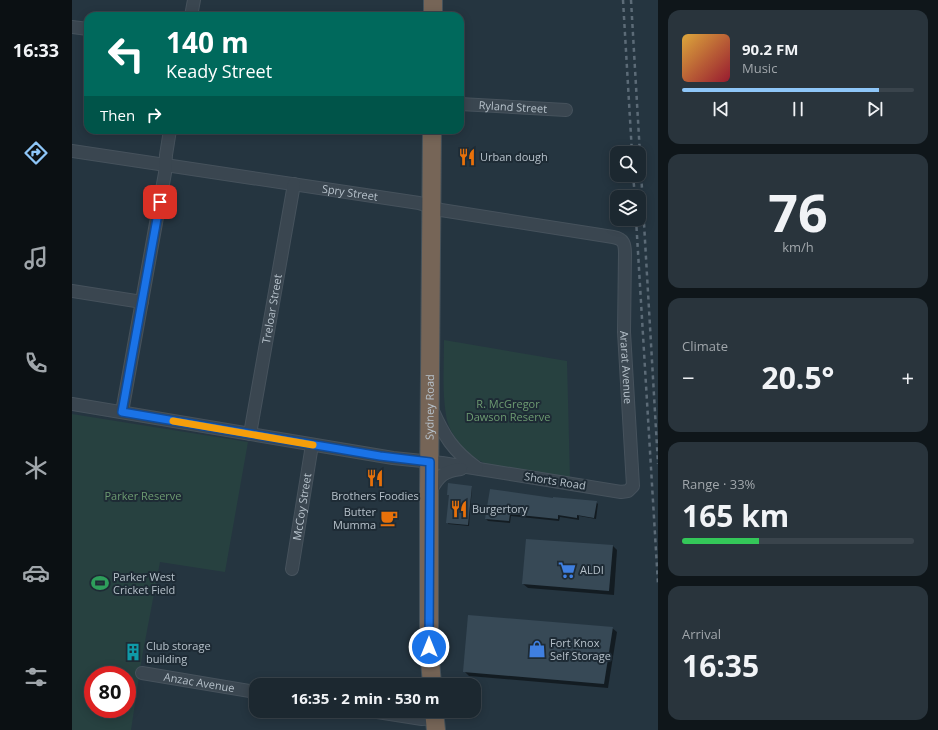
<!DOCTYPE html>
<meta charset="utf-8">
<style>
body{margin:0;font-family:"Open Sans",sans-serif;background:#29343c;color:#f1f3f6;height:100vh;display:flex;flex-direction:column;font-size:15px;white-space:nowrap}
*{box-sizing:border-box;margin:0}
p{font-size:13px;color:#a0a6ab}
.icon{flex:none;width:22px;height:22px;fill:none;stroke:currentColor;stroke-width:2;stroke-linecap:round;stroke-linejoin:round}
.map{position:relative;flex:1;overflow:hidden}
.side{display:flex;flex-direction:column;gap:10px;padding:10px;background:#0f161a;width:280px}
.side>*{flex:none}
.hud{position:absolute;left:12px;top:12px;width:380px;height:122px;border-radius:12px;box-shadow:0 2px 10px #0003,0 0 0 1px #3a444c;background:#00695c;color:#fff;overflow:hidden}
.controls{position:absolute;left:538px;top:146px;display:grid;gap:8px}
.controls a{display:grid;place-items:center;width:36px;height:36px;border-radius:8px;background:#1c2830;box-shadow:0 2px 10px #0003,0 0 0 1px #3a444c;font-size:20px}
.speed{position:absolute;left:12px;top:666px;display:flex;gap:8px;font-size:20px;font-weight:700;text-align:center}
.speed>*{display:grid;place-content:center;width:52px;height:52px;border-radius:50%;background:#1c2830;box-shadow:0 2px 10px #0003,0 0 0 1px #3a444c;line-height:1}
.speed .limit{border:6px solid #d22;background:#fff;color:#111}
.pin{position:absolute;display:grid;place-items:center;width:34px;height:34px;color:#fff;margin:-17px;border-radius:8px;box-shadow:0 2px 6px #0006}
.me{position:absolute;width:44px;margin:-22px;rotate:0deg;stroke-linejoin:round;filter:drop-shadow(0 0 3px #0008)}
.turn{display:flex;align-items:center;gap:14px;height:84px;padding:0 16px;font-size:18px}
.turn .icon{width:52px;height:52px;stroke-width:2.5}
.turn b{display:block;font-size:28px;line-height:34px}
.then{display:flex;align-items:center;height:38px;padding:0 16px;background:#0003;gap:8px;font-size:15px}
.big{font-size:30px;font-weight:700;line-height:1.1}
.side .card{flex:1;display:flex;flex-direction:column;justify-content:center;gap:6px;min-width:0;padding:0 14px;border-radius:12px;background:#29343c}
.side .dial{align-items:center;gap:0}
.dial b{font-size:52px;line-height:1}
.song{display:flex;align-items:center;gap:12px}
.cover{width:48px;height:48px;border-radius:6px;background:linear-gradient(135deg,hsl(40 70% 55%),hsl(350 70% 35%))}
.played{height:4px;border-radius:2px;background:linear-gradient(90deg,#8ec6f8 85%,#3a444c 85%)}
.keys{display:flex;justify-content:space-around;direction:ltr}
.heat{display:flex;justify-content:space-between;align-items:center;font-size:22px;direction:ltr}
.charge{height:6px;border-radius:3px;background:linear-gradient(90deg,#34c759 33%,#3a444c 0)}
.trip{position:absolute;left:177px;top:678px;width:232px;height:40px;border-radius:12px;background:#1c2830;box-shadow:0 2px 10px #0003,0 0 0 1px #3a444c;font-weight:700;line-height:40px;text-align:center}
main{display:flex;flex:1;min-height:0}
.tabs{display:flex;flex-direction:column;width:72px;justify-content:space-around;align-items:center;background:#0b1013;color:#a0a6ab}
.tabs .icon{width:28px;height:28px}
.tabs .selected{color:#8ec6f8}
.tabs b{font-size:18px;color:#f1f3f6}
.map>svg:first-child{display:block}
.green{fill:#274140;fill-rule:evenodd}
.shadow{fill:#0007}
.building{fill:#374956}
.lines{fill:none;stroke-linecap:round;stroke-linejoin:round}
.minor-casing{stroke:#46525c;stroke-width:14}
.highway-casing{stroke:#44515a;stroke-width:20}
.minor{stroke:#3a4650;stroke-width:12}
.highway{stroke:#766557;stroke-width:18}
.rail{stroke:#5c6b77;stroke-width:2.5;stroke-dasharray:4 4;stroke-linecap:butt}
.route-casing{stroke:#114b97;stroke-width:10}
.route{stroke:#1a73e8;stroke-width:7}
.slow{stroke:#f59e0b;stroke-width:7}
.labels{text-anchor:middle;stroke-width:4;stroke-linejoin:round;paint-order:stroke}
.street-label{font-size:11px;fill:#b6c1ca;stroke:#1e2b35}
.poi-label{font-size:11px;fill:#b6c1ca;stroke:#1e2b35;text-anchor:start}
.park-label{font-size:11px;fill:#6d9b71;stroke:#1e2b35}
</style>
<main>
<nav class="tabs">
<b>16:33</b>
<svg class="icon selected" aria-label="directions" viewBox="0 0 24 24"><path d="M12 3l9 9-9 9-9-9zM9 14v-3h6M13 9l2 2-2 2"/></svg>
<svg class="icon" aria-label="music" viewBox="0 0 24 24"><path d="M9 18V5l10-2v13"/><circle cx="6" cy="18" r="3"/><circle cx="16" cy="16" r="3"/></svg>
<svg class="icon" aria-label="phone" viewBox="0 0 24 24"><path d="M5 4h4l2 5-3 2q2 4 5 5l2-3 5 2v4C11 20 4 13 5 4z"/></svg>
<svg class="icon" aria-label="climate" viewBox="0 0 24 24"><path d="M12 3v18M4 7l16 10M4 17L20 7"/></svg>
<svg class="icon" aria-label="car" viewBox="0 0 24 24"><path d="M5 17H2v-5l4-1 3-4h7l3 4 3 1v5h-3M9 17h6M6 11h13"/><circle cx="7" cy="17" r="2"/><circle cx="17" cy="17" r="2"/></svg>
<svg class="icon" aria-label="filters" viewBox="0 0 24 24"><path d="M4 7h16M4 17h16"/><circle cx="9" cy="7" r="2"/><circle cx="15" cy="17" r="2"/></svg>
</nav>
<div class="map">
<svg width="586" height="730" viewBox="0 0 586 730">
<rect width="100%" height="100%" fill="#253540"/>
<!-- green -->
<g class="green">
<path d="M372,340L495,361L498,479L414,464C396,456 377,436 374,415C370,391 372,365 372,340Z"/>
<path d="M0,414L176,442L153,572L88,562L70,657L59,730H0ZM21,675H55V709H21Z"/>
</g>
<!-- shadow -->
<g class="shadow">
<polygon points="400,487 397,526 376,524 378,495"/>
<polygon points="482,500 524,502 526,504 524,519 507,516 507,520 488,517 487,521 439,516 438,523 416,521 414,519"/>
<polygon points="541,546 545,550 542,595 456,588 451,584"/>
<polygon points="540,628 545,632 536,688 397,676 392,671"/>
<polygon points="55,686 59,687 56,707 55,707"/>
</g>
<!-- building -->
<g class="building">
<polygon points="376,483 400,486 396,525 374,523 377,495 375,495"/>
<polygon points="418,489 481,498 481,497 525,501 522,518 505,515 505,518 486,515 486,519 438,514 437,521 413,519"/>
<polygon points="454,539 541,545 537,591 450,584"/>
<polygon points="396,615 541,627 532,684 391,672"/>
<polygon points="56,647 66,649 65,657 55,655"/>
</g>
<g class="lines">
<!-- minor casing -->
<g class="minor-casing">
<g id="minor">
<polyline points="119,16 122,0"/>
<polyline points="0,27 16,29"/>
<path id="s1" d="M388,104L494,110"/>
<path id="s2" d="M0,151L347,203L369,210L541,237C552,239 553,244 553,254L552,332L561,486L556,491L549,492L370,463L321,458L0,404"/>
<polyline points="0,291 70,302"/>
<path d="M360,409C372,436 381,451 405,468"/>
<polyline points="50,412 93,173 94,155 98,130"/>
<path id="s3" d="M178,434L222,184"/>
<path d="M359,490C367,476 372,471 389,469"/>
<path id="s4" d="M220,569L240,445"/>
<path id="s5" d="M70,673L184,692"/>
<polyline points="299,711 350,719 363,718"/>
</g>
</g>
<!-- highway casing -->
<g class="highway-casing">
<g id="highway">
<polyline points="361,16 361,0"/>
<path id="s6" d="M360,685L357,647V493L360,130"/>
<polyline points="362,711 364,730"/>
</g>
</g>
<!-- minor -->
<use href="#minor" class="minor"/>
<!-- highway -->
<use href="#highway" class="highway"/>
<!-- rail -->
<g class="rail">
<polyline points="551,0 560,153"/>
<polyline points="559,0 586,464"/>
<polyline points="561,175 563,197"/>
<polyline points="564,219 586,584"/>
</g>
</g>
<g class="lines">
<!-- route casing -->
<g class="route-casing">
<polyline id="route" points="88,202 50,412 308,456 358,462 357,647"/>
</g>
<!-- route -->
<use href="#route" class="route"/>
<!-- slow -->
<polyline class="slow" points="101,421 241,445"/>
</g>
<!-- icons -->
<defs>
<g id="restaurant-bare" transform="scale(1.38)"><path d="M-5-6h1v4h1v-4h1v4h1v-4h1v5L-1.5 .5V6h-2V.5L-5-1ZM5-6V6H3V1.5H1.5Q1.5-4 5-6Z" fill="#e8710a" stroke="#1e2b35" stroke-width="2.5" paint-order="stroke"/></g>
<g id="cafe-bare" transform="scale(1.38)"><path d="M-5.5-4.5H6V0H3Q3 3.5 0 3.5H-2.5Q-5.5 3.5-5.5 0ZM3-3.2v2h1.7v-2ZM-6 4.5H4V6H-6Z" fill="#e8710a" stroke="#1e2b35" stroke-width="2.5" paint-order="stroke"/></g>
<g id="supermarket-bare" transform="scale(1.38)"><path d="M-6-5.5h2.5l.6 2H6L4.5 2H-2.5L-4.4-4H-6ZM-1.5 3.2a1.3 1.3 0 1 0 .1 0ZM3 3.2a1.3 1.3 0 1 0 .1 0Z" fill="#3f7fe0" stroke="#1e2b35" stroke-width="2.5" paint-order="stroke"/></g>
<g id="stadium-bare" transform="scale(1.38)"><path d="M0-5a6.5 5 0 1 0 0 10a6.5 5 0 1 0 0-10ZM-3.5-1.8h7v3.6h-7Z" fill="#2e9e5b" stroke="#1e2b35" stroke-width="2.5" paint-order="stroke"/></g>
<g id="shop-bare" transform="scale(1.38)"><path d="M-5-2.5h2.3a2.7 3.5 0 0 1 5.4 0H5L5.5 6h-11ZM-1.5-2.5h3a1.5 2.3 0 0 0-3 0Z" fill="#3f7fe0" stroke="#1e2b35" stroke-width="2.5" paint-order="stroke"/></g>
<g id="building-bare" transform="scale(1.38)"><path d="M-4-6H4V6H1V3H-1V6H-4ZM-2.5-4.3h1.7v1.8h-1.7ZM.8-4.3h1.7v1.8H.8ZM-2.5-1h1.7V.8h-1.7ZM.8-1h1.7V.8H.8Z" fill="#0f9aa8" stroke="#1e2b35" stroke-width="2.5" paint-order="stroke"/></g>
</defs>
<g fill-rule="evenodd">
<use href="#restaurant-bare" x="395" y="157"/>
<use href="#restaurant-bare" x="303" y="478"/>
<use href="#restaurant-bare" x="387" y="509"/>
<use href="#cafe-bare" x="317" y="518"/>
<use href="#supermarket-bare" x="495" y="570"/>
<use href="#stadium-bare" x="28" y="583"/>
<use href="#shop-bare" x="465" y="649"/>
<use href="#building-bare" x="61" y="652"/>
</g>
<g class="labels">
<!-- street labels -->
<g class="street-label">
<text dy="4" stroke="none"><textPath href="#s1" startOffset="53">Ryland Street</textPath></text>
<text dy="4" stroke="none"><textPath href="#s2" startOffset="281">Spry Street</textPath></text>
<text dy="4" stroke="none"><textPath href="#s3" startOffset="127">Treloar Street</textPath></text>
<text dy="4" stroke="none"><textPath href="#s2" startOffset="685">Ararat Avenue</textPath></text>
<text dy="4" stroke="none"><textPath href="#s6" startOffset="278">Sydney Road</textPath></text>
<text transform="translate(483 481) rotate(9)" y="4">Shorts Road</text>
<text dy="4" stroke="none"><textPath href="#s4" startOffset="63">McCoy Street</textPath></text>
<text dy="4" stroke="none"><textPath href="#s5" startOffset="58">Anzac Avenue</textPath></text>
</g>
<!-- poi labels -->
<g class="poi-label">
<text x="408" y="161">Urban dough</text>
<text x="303" y="500" text-anchor="middle">Brothers Foodies</text>
<text x="400" y="513">Burgertory</text>
<text x="304" y="516" text-anchor="end">Butter<tspan x="304" dy="13">Mumma</tspan></text>
<text x="508" y="574">ALDI</text>
<text x="41" y="581">Parker West<tspan x="41" dy="13">Cricket Field</tspan></text>
<text x="478" y="647">Fort Knox<tspan x="478" dy="13">Self Storage</tspan></text>
<text x="74" y="650">Club storage<tspan x="74" dy="13">building</tspan></text>
</g>
<!-- park labels -->
<g class="park-label">
<text x="436" y="408">R. McGregor<tspan x="436" dy="13">Dawson Reserve</tspan></text>
<text x="71" y="500">Parker Reserve</text>
</g>
</g>
</svg>
<div class="controls">
<a><svg class="icon" aria-label="search" viewBox="0 0 24 24"><circle cx="10" cy="10" r="6"/><path d="M15 15l6 6"/></svg></a>
<a><svg class="icon" aria-label="layers" viewBox="0 0 24 24"><path d="M12 4l9 5-9 5-9-5zM3 14l9 5 9-5"/></svg></a>
</div>
<div class="speed"><div class="limit">80</div></div>
<div class="pin" style="left:88px;top:202px;background:#d93025"><svg class="icon" aria-label="arrive" viewBox="0 0 24 24"><path d="M6 21V4h12l-3 4 3 4H6"/></svg></div>
<svg class="me" style="left:357px;top:647px" viewBox="-20 -20 40 40"><circle r="17" fill="#1a73e8" stroke="#fff" stroke-width="3"/><path d="M0-11L8 9 0 5-8 9z" fill="#fff"/></svg>
<div class="trip">16:35 · 2 min · 530 m</div>
<div class="hud">
<div class="turn"><svg class="icon" aria-label="left" viewBox="0 0 24 24"><path d="M17 20v-9H6M10 6l-5 5 5 5"/></svg><div><b>140 m</b>Keady Street</div></div>
<div class="then">Then<svg class="icon" aria-label="right" viewBox="0 0 24 24"><path d="M7 20v-9h11M14 6l5 5-5 5"/></svg></div>
</div>
</div>
<section class="side">
<div class="card">
<div class="song"><i class="cover"></i><div><b>90.2 FM</b><p>Music</p></div></div>
<div class="played"></div>
<div class="keys"><svg class="icon" aria-label="previous" viewBox="0 0 24 24"><path d="M18 5L8 12l10 7zM5 5v14"/></svg><svg class="icon" aria-label="pause" viewBox="0 0 24 24"><path d="M8 5v14M16 5v14"/></svg><svg class="icon" aria-label="next" viewBox="0 0 24 24"><path d="M6 5l10 7-10 7zM19 5v14"/></svg></div>
</div>
<div class="card dial"><b>76</b><p>km/h</p></div>
<div class="card"><p>Climate</p>
<div class="heat"><a>−</a><b class="big">20.5°</b><a>+</a></div>
</div>
<div class="card"><p>Range · 33%</p><b class="big">165 km</b><div class="charge"></div></div>
<div class="card"><p>Arrival</p><b class="big">16:35</b></div>
</section>
</main>
